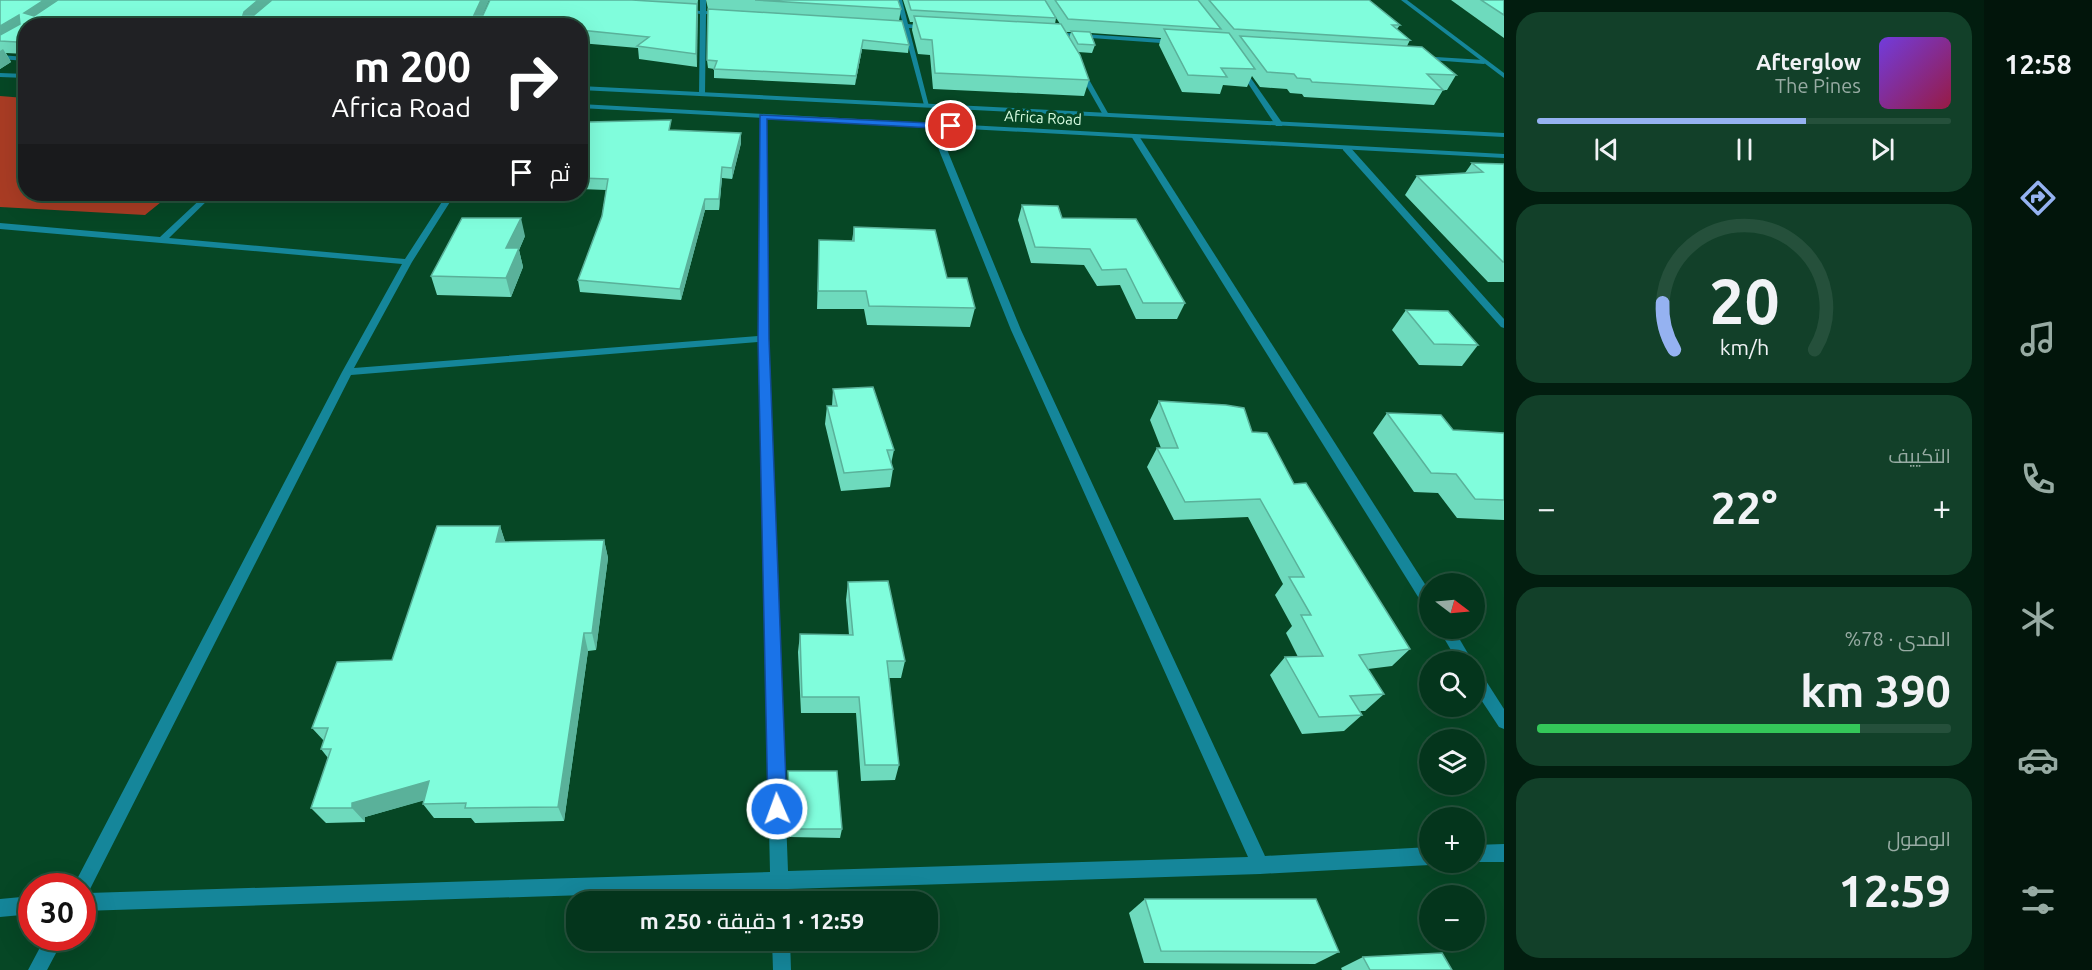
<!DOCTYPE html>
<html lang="ar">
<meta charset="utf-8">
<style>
body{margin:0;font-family:Ubuntu,Cairo,sans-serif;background:#124029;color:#f1f3f6;direction:rtl;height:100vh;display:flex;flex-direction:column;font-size:22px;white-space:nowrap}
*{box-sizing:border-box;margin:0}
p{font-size:20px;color:#97aba3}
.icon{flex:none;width:33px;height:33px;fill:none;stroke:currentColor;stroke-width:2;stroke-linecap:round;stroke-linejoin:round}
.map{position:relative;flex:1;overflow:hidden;direction:ltr}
.drawer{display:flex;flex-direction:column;gap:12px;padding:12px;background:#021d0f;width:480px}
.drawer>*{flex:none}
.hud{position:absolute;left:18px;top:18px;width:570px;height:183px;border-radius:24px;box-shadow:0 6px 24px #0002,0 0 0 2px #25503b;direction:rtl;background:#202124;color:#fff;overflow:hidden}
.needle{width:39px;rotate:106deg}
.fabs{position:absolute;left:1419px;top:573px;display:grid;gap:12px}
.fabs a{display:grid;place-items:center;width:66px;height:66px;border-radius:50%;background:#04351c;box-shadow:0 6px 24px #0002,0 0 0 2px #25503b;font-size:30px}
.speed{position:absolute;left:18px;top:873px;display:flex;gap:12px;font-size:30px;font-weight:700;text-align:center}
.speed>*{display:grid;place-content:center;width:78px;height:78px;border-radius:50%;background:#04351c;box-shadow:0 6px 24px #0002,0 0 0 2px #25503b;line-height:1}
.speed .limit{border:9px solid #d22;background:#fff;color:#111}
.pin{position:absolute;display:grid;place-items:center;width:51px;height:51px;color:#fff;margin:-26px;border:3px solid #fff;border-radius:50%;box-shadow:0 2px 6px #0007}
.me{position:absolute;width:66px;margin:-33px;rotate:358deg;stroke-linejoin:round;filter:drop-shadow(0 0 4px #0008)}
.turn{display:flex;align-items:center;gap:21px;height:126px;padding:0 18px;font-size:27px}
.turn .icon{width:78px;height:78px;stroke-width:2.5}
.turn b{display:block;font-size:42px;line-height:51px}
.then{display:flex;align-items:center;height:57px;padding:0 18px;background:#0003;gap:12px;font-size:22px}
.big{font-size:45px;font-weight:600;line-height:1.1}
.drawer .widget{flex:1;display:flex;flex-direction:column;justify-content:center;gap:9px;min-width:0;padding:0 21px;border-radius:24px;background:#124029}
.drawer .dial{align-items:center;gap:0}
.dial svg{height:156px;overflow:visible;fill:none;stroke:#25503b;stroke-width:7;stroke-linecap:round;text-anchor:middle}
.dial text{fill:#f1f3f6;stroke:none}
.song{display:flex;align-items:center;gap:18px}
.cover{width:72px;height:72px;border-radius:9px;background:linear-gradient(135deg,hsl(260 70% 55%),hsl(340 70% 35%))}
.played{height:6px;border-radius:3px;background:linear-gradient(90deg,#95b2f1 65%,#25503b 65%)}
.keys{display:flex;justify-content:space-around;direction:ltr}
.heat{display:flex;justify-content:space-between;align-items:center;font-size:33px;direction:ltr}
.charge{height:9px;border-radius:4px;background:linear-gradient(90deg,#34c759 78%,#25503b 0)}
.trip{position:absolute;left:566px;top:891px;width:372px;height:60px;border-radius:24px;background:#04351c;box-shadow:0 6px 24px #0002,0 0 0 2px #25503b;font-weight:600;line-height:60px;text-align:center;direction:rtl}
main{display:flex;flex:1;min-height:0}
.tab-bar{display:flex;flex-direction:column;width:108px;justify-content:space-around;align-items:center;background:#02150b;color:#97aba3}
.tab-bar .icon{width:42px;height:42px}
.tab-bar .current{color:#95b2f1}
.tab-bar b{font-size:27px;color:#f1f3f6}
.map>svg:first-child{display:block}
.green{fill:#a93c24}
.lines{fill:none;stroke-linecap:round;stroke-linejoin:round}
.minor{fill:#15869a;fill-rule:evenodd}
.tertiary{fill:#15869a;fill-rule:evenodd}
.wall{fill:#6edabd;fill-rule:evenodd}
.shaded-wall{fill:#5ab19a}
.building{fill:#80fddc;stroke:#5ab19a;stroke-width:1.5}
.route{fill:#1a73e8;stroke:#114b97;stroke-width:1.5}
.labels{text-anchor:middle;stroke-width:6;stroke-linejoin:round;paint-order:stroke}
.far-street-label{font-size:15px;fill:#d8fde2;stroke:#064725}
</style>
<main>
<nav class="tab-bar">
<b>12:58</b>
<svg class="icon current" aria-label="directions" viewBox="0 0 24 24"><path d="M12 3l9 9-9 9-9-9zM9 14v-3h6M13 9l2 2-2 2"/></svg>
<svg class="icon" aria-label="music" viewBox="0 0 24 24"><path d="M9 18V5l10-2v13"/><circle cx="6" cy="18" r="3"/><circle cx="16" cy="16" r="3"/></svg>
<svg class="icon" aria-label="phone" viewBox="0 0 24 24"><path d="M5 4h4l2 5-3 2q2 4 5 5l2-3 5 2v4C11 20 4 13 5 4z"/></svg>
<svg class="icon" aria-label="climate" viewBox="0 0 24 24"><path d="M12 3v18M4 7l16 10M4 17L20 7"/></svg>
<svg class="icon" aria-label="car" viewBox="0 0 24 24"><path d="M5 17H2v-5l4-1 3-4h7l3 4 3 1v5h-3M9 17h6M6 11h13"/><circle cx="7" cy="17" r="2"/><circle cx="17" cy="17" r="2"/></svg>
<svg class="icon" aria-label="filters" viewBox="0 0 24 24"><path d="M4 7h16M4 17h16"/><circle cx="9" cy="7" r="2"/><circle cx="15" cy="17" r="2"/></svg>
</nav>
<section class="drawer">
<div class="widget">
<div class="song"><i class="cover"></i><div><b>Afterglow</b><p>The Pines</p></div></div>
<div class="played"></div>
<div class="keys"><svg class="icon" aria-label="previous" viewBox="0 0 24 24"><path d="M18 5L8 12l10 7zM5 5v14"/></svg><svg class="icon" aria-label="pause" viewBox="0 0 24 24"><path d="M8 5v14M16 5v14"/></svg><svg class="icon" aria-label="next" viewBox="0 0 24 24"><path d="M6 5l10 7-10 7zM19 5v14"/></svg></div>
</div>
<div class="widget dial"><svg viewBox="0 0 100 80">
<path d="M14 69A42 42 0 1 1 86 69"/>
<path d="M14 69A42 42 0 0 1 8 45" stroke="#95b2f1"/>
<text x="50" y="56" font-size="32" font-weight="700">20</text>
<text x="50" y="72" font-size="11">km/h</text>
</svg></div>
<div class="widget"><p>التكييف</p>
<div class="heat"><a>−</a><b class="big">22°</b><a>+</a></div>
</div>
<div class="widget"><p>المدى · 78%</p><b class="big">390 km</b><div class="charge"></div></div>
<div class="widget"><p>الوصول</p><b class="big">12:59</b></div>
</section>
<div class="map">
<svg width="1504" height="970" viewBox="0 0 1504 970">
<rect width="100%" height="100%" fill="#064725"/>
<!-- green -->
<polygon class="green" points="0,96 25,98 26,194 171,194 145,215 0,207"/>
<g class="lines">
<!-- minor -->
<g class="minor">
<polygon points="700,0 706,0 706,11 726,14 723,16 706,14 705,94 702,96 699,94 700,14 680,11 683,9 700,11"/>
<polygon points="896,0 902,0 908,24 932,27 929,29 909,28 929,106 924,105 903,27 887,25 890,23 903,24"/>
<polygon points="1051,32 1175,40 1178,42 1175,44 1049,35"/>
<polygon points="1420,56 1484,60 1487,62 1484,64 1418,59"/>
<polygon points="1080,67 1083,69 1109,115 1108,116 1103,115 1077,69"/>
<polygon points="1239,67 1243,67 1283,124 1282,126 1276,126 1238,68"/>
<path d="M761,115L766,116L768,339L788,871L1248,857L1011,330L929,125L933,123L937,125L1021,330L1265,856L1430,847V862H1435L1430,865L1260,874L788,889L789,902H771V889L82,911V886H73L76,881L342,372L402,264L0,229V223L160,237L206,194H214L169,238L405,259L447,194H455L412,262L354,368L758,336ZM758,342L770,872L88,893L351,375Z"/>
<polygon points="1132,134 1139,136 1430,592 1430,609 1425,608 1131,136"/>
<polygon points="1343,146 1349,146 1504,319 1504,328 1501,327 1343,150"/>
<polygon points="1438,628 1453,628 1473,662 1458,662"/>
<polygon points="1474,669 1479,670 1504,709 1504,729 1499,727 1474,689"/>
<polygon points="1504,844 1504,862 1474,862 1474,845"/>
<polygon points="32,896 32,914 0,917 0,899"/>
<polygon points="45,938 64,938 47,970 28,970"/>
<polygon points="772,940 790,940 791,970 773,970"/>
</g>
<!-- tertiary -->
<g class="tertiary">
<polygon points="1401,0 1407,0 1504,73 1504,78"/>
<polygon points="0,55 26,57 26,61 0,59"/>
<polygon points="0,73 26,74 26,78 0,77"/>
<polygon points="580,86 1504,133 1504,137 580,90"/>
<polygon points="580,104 1504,154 1504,158 580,108"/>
</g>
</g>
<!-- wall -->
<g class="wall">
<polygon points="0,0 489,0 482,15 483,15 490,0 698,0 697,9 697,67 639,59 638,48 580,43 580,26 26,26 26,54 6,53 11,62 0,69"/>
<polygon points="706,0 898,0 901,9 899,21 909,45 908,53 862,49 855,85 714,78 714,69 708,68 707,60 787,14 708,9"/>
<path d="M903,0H1045L1056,18L1055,24H1060L1045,0H1369L1400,25L1397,29L1410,40L1407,46L1456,75L1447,90H1443L1434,105L1304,97L1302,94L1290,93L1287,89L1260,87L1252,76L1247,87L1223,85L1220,94L1182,92L1159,45L1161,38L1091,33L1095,45L1092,53L1078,52L1089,80L1084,96L933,89L930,55L918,54L912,30L913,22H910ZM1066,32H1071L1069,38Z"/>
<polygon points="1451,0 1504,0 1504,38"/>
<polygon points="671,130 741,143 732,179 722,178 719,210 705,210 681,300 580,292 578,280 602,216 606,190 580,189 580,139"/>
<polygon points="1472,163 1504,164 1504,282 1488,282 1405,195 1417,176 1465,173"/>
<polygon points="1022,205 1062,218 1185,303 1177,319 1136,319 1120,285 1097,286 1084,265 1031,263 1018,220"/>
<polygon points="854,227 947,278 975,308 970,327 867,325 864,309 817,309 819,240 852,241"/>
<polygon points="525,236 519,250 523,267 511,297 437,295 431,276"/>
<polygon points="1406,310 1478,345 1462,366 1419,365 1392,330"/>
<polygon points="833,389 894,450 891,464 893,469 890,487 841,491 825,424 827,406 832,406"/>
<polygon points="1159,401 1252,432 1294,484 1410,649 1392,666 1368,669 1384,694 1365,711 1360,711 1362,715 1344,731 1302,734 1270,675 1285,657 1298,657 1286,633 1292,626 1275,595 1283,584 1248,517 1174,520 1147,467 1157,448 1161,448 1150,420"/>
<polygon points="1387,413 1453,430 1504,433 1504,520 1457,518 1438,493 1414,492 1373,433"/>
<polygon points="500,526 505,542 604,540 608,558 596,650 588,651 564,821 475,823 471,818 434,818 423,804 424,800 365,817 365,822 326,823 311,808 328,758 321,749 324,741 312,728 392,660"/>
<polygon points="848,582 905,661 901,678 889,678 899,765 895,780 861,781 856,713 801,713 798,652 800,634 849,635 846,600"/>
<polygon points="788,771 842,829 840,838 790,837 788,780"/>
<polygon points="1145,899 1339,952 1315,964 1144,963 1129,913"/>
<polygon points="1363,957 1452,970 1342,970 1341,968"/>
</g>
<!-- shaded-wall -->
<g class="shaded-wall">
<polygon points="44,0 68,0 31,26 24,13"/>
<polygon points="258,0 278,0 254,20 243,15 244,12"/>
<polygon points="481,0 489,0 478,26 474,15"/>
<polygon points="697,4 698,16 697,67 696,54"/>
<polygon points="19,15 26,26 0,41 0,26"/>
<polygon points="234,18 237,26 219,26"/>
<polygon points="26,37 26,54 25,55 17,42"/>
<polygon points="863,40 862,49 855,85 856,76"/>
<polygon points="3,49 11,62 0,69 0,51"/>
<polygon points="741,133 741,143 732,179 732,168"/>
<polygon points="722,167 722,178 719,210 719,199"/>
<polygon points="705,199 705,210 681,300 680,289"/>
<polygon points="521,218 525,236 519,250 523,267 511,297 506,278 506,248"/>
<polygon points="500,526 506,544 496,542"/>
<polygon points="604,540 608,558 596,650 592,633"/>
<polygon points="584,633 588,651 564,821 558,807"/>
<polygon points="429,781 440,796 365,817 365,822 352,808 352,803"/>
</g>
<!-- building -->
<g class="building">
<polygon points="0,0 44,0 24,13 34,16 58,0 258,0 244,12 243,15 254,15 272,0 481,0 474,15 483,15 490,0 632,0 697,4 696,54 637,46 649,37 580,30 580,26 319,26 234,18 219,26 26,26 26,37 17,42 0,41 0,35 20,24 19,15 0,26"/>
<polygon points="755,0 898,0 901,9"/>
<polygon points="908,0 1045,0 1056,18 911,10"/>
<polygon points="1055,0 1198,0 1221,29 1068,19"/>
<polygon points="1209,0 1369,0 1400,25 1392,25 1410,40 1234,29"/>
<polygon points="1481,0 1504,0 1504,15"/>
<polygon points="708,9 902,21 909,45 863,40 856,76 714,69 717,61 707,60"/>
<polygon points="914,16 1061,24 1080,55 1089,80 935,73 932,40 921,39"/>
<polygon points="1164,29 1229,33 1255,69 1221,68 1227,77 1188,75"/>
<polygon points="1071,31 1090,32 1095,45 1078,44"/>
<polygon points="1240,36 1422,47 1456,75 1427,74 1443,90 1312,82 1310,79 1297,78 1294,74 1267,72"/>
<polygon points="671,120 669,130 741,133 732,168 722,167 719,199 705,199 680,289 578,280 602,216 608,179 580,178 580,139 589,122"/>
<polygon points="1472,163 1504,164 1504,262 1503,262 1417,176 1483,172"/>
<polygon points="1022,205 1058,206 1062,218 1136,219 1185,303 1143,303 1126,269 1102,270 1090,249 1035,247"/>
<polygon points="462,218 521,218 506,248 519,248 506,278 431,276"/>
<polygon points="854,227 935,230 947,278 967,278 975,308 869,306 866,291 818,291 819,240 854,241"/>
<polygon points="1406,310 1448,311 1478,345 1434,344"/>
<polygon points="873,387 894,450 887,450 893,469 844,473 827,406 837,406 833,389"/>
<polygon points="1159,401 1226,405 1244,408 1252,432 1267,433 1294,484 1306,483 1410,649 1359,655 1384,694 1350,696 1362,715 1319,717 1285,657 1323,656 1301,615 1311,615 1289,577 1304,577 1260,499 1185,502 1157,448 1178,448"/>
<polygon points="1387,413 1441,415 1453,430 1504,433 1504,500 1475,499 1456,474 1431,473"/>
<polygon points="437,526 500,526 496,542 604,540 592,633 584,633 558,807 465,808 466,803 423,804 429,781 352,803 352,808 311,808 331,749 321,749 328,728 312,728 337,662 392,660"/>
<polygon points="888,581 905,661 887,661 899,765 865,765 859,697 802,697 800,634 853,635 848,582"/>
<polygon points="788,771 837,771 842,829 791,829"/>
<polygon points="1145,899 1316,899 1339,952 1161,951"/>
<polygon points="1442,953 1452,970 1370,970 1363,957"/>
</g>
<!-- route -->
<polygon class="route" points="760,115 951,124 955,126 951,129 767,119 769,339 787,809 784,816 777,818 771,816 768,809 758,339"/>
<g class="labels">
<!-- far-street labels -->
<g class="far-street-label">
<text transform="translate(1043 118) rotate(3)" y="5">Africa Road</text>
</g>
</g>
</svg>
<div class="fabs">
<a><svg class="needle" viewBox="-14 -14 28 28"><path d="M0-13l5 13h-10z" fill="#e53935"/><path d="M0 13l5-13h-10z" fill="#97aba3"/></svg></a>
<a><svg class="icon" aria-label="search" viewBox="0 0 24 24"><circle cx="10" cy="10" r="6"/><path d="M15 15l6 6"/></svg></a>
<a><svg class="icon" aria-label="layers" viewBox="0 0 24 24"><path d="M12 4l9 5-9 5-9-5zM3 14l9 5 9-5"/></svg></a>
<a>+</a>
<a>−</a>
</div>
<div class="speed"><div class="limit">30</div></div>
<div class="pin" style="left:951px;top:126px;background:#d93025"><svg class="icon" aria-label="arrive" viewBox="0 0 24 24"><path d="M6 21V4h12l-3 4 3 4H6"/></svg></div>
<svg class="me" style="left:777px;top:809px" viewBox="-20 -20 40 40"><circle r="17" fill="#1a73e8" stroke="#fff" stroke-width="3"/><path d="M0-11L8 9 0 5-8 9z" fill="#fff"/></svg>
<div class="trip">12:59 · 1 دقيقة · 250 m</div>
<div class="hud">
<div class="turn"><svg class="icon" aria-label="right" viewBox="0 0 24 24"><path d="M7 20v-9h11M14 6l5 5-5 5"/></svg><div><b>200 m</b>Africa Road</div></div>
<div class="then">ثم<svg class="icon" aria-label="arrive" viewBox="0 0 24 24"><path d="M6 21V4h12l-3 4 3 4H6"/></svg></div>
</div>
</div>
</main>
